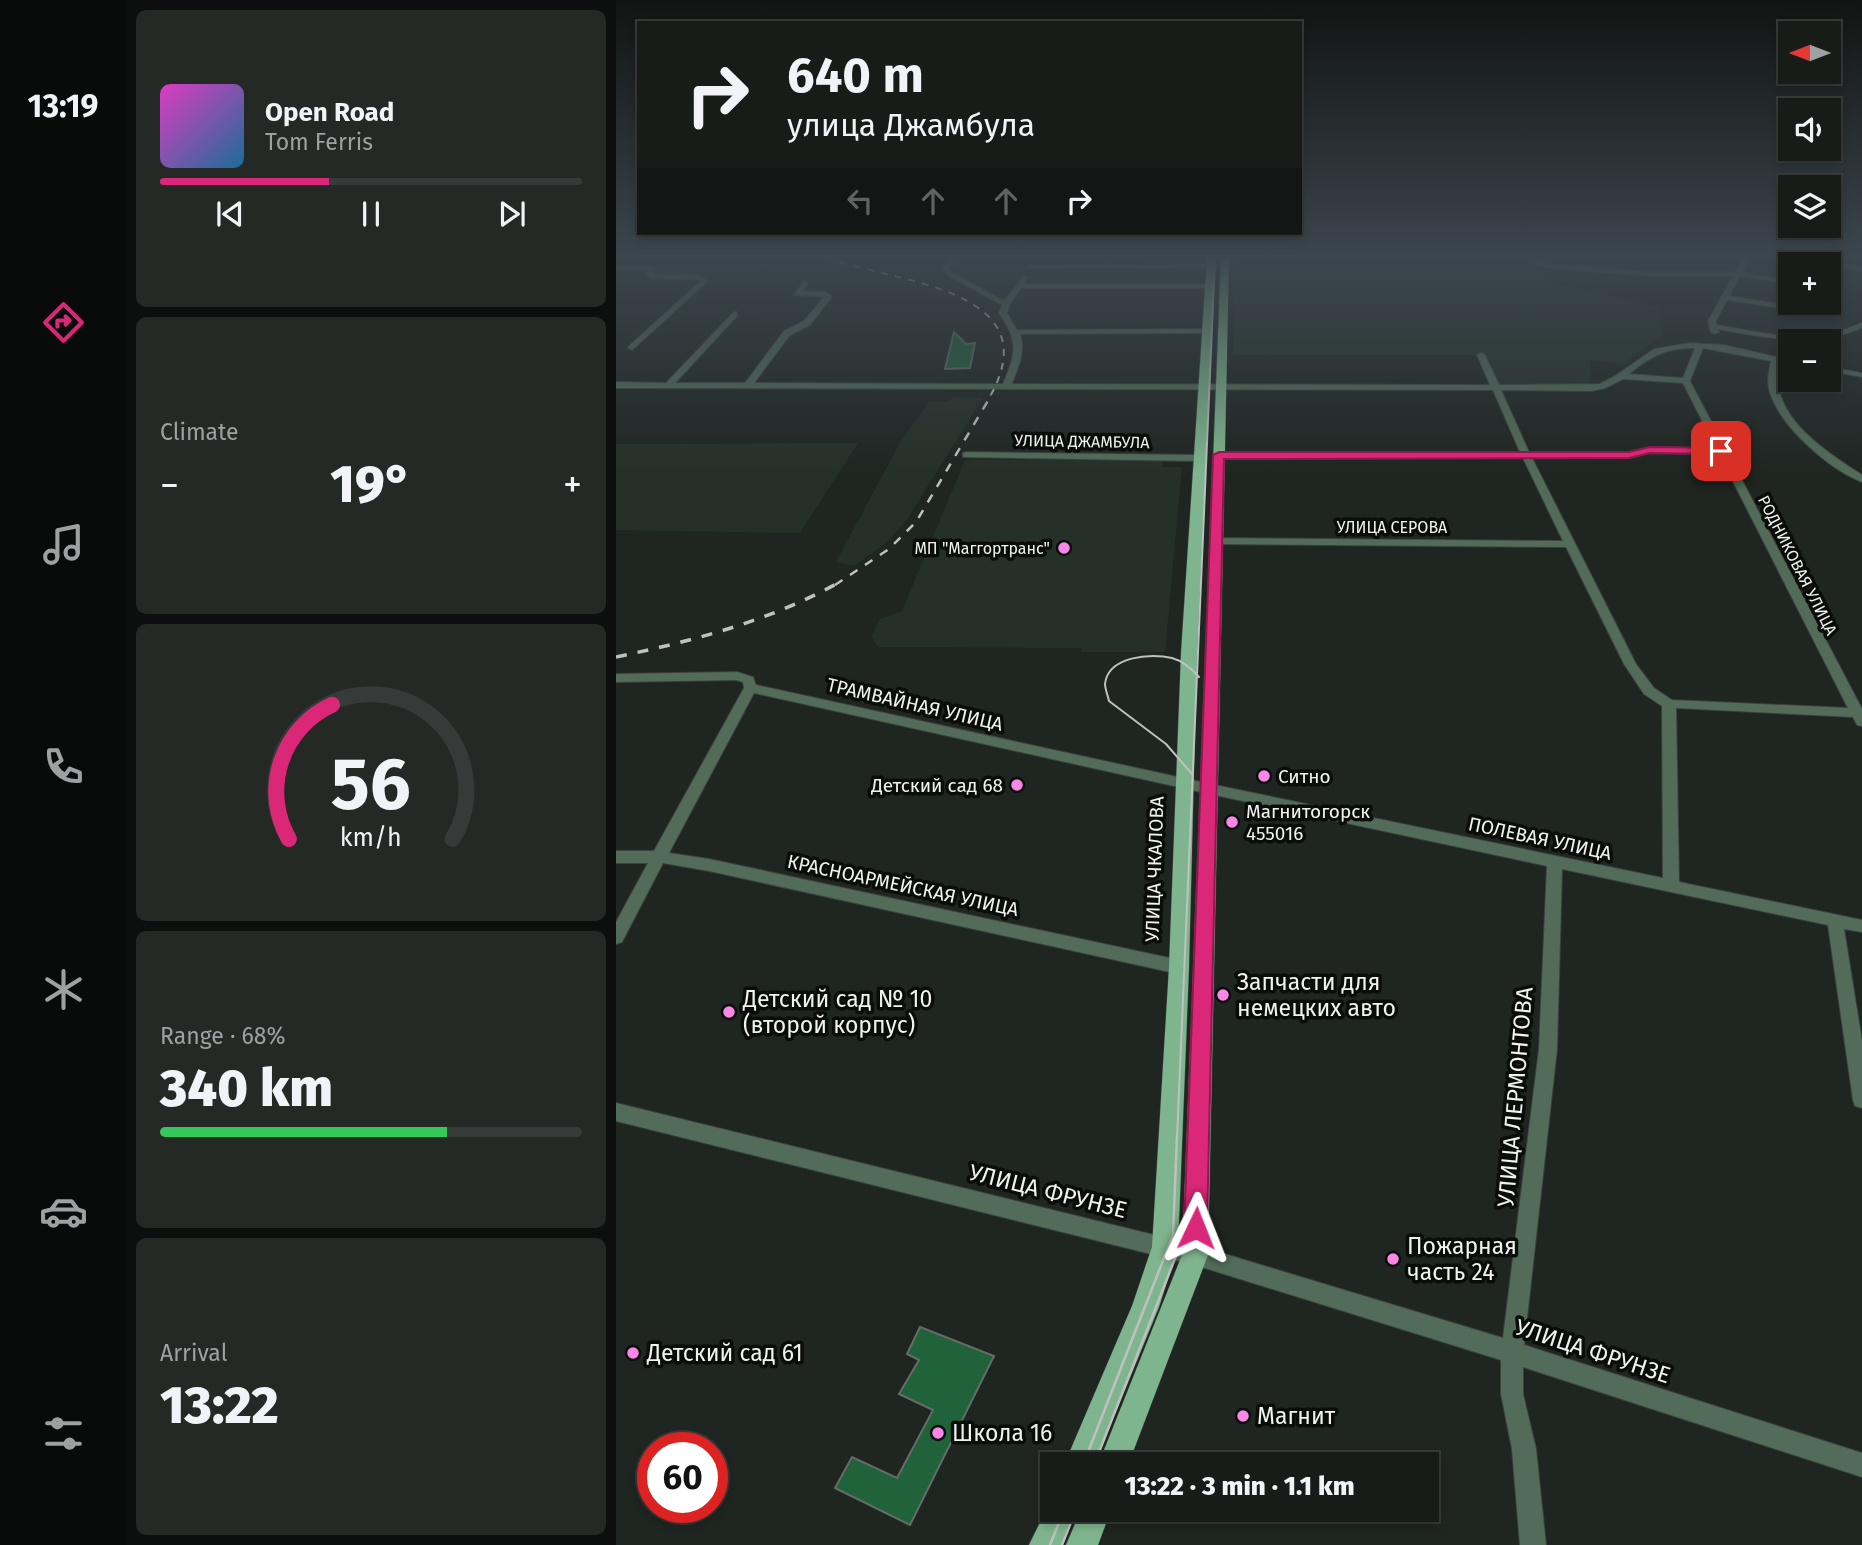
<!DOCTYPE html>
<meta charset="utf-8">
<style>
body{margin:0;font-family:"Fira Sans",sans-serif;background:#242926;color:#f1f3f6;height:100vh;display:flex;flex-direction:column;font-size:26px;white-space:nowrap}
*{box-sizing:border-box;margin:0}
p{font-size:23px;color:#9ea1a2}
.icon{flex:none;width:38px;height:38px;fill:none;stroke:currentColor;stroke-width:2;stroke-linecap:round;stroke-linejoin:round}
.map{position:relative;flex:1;overflow:hidden}
.sheet{display:flex;flex-direction:column;gap:10px;padding:10px;background:#0d0f0e;width:490px}
.sheet>*{flex:none}
.top-card{position:absolute;left:21px;top:21px;width:665px;height:214px;border-radius:0px;box-shadow:0 4px 10px #0003,0 0 0 2px #363a38;background:#171c19;color:#f1f3f6;overflow:hidden}
.needle{width:46px;rotate:270deg}
.controls{position:absolute;left:1162px;top:21px;display:grid;gap:14px}
.controls a{display:grid;place-items:center;width:63px;height:63px;border-radius:0px;background:#171c19;box-shadow:0 4px 10px #0003,0 0 0 2px #363a38;font-size:35px}
.speed{position:absolute;left:21px;top:1432px;display:flex;gap:14px;font-size:35px;font-weight:700;text-align:center}
.speed>*{display:grid;place-content:center;width:91px;height:91px;border-radius:50%;background:#171c19;box-shadow:0 4px 10px #0003,0 0 0 2px #363a38;line-height:1}
.speed .limit{border:10px solid #d22;background:#fff;color:#111}
.pin{position:absolute;display:grid;place-items:center;width:60px;height:60px;color:#fff;margin:-30px;border-radius:14px;box-shadow:0 4px 10px #0006}
.me{position:absolute;width:77px;margin:-38px;rotate:2deg;stroke-linejoin:round;filter:drop-shadow(0 0 5px #0008)}
.turn{display:flex;align-items:center;gap:24px;height:147px;padding:0 35px;font-size:32px}
.turn .icon{width:91px;height:91px;stroke-width:2.5}
.turn b{display:block;font-size:49px;line-height:60px}
.lanes{display:flex;align-items:center;height:66px;padding:0 35px;background:#0003;justify-content:center;gap:35px;direction:ltr}
.lanes .off{opacity:.35}
.big{font-size:52px;font-weight:800;line-height:1.1}
.sheet .widget{flex:1;display:flex;flex-direction:column;justify-content:center;gap:10px;min-width:0;padding:0 24px;border-radius:10px;background:#242926}
.sheet .dial{align-items:center;gap:0}
.dial svg{height:182px;overflow:visible;fill:none;stroke:#363a38;stroke-width:7;stroke-linecap:round;text-anchor:middle}
.dial text{fill:#f1f3f6;stroke:none}
.song{display:flex;align-items:center;gap:21px}
.cover{width:84px;height:84px;border-radius:10px;background:linear-gradient(135deg,hsl(310 70% 55%),hsl(200 70% 35%))}
.played{height:7px;border-radius:4px;background:linear-gradient(90deg,#db2777 40%,#363a38 40%)}
.keys{display:flex;justify-content:space-around;direction:ltr}
.heat{display:flex;justify-content:space-between;align-items:center;font-size:38px;direction:ltr}
.charge{height:10px;border-radius:5px;background:linear-gradient(90deg,#34c759 68%,#363a38 0)}
.trip{position:absolute;left:424px;top:1452px;width:399px;height:70px;border-radius:0px;background:#171c19;box-shadow:0 4px 10px #0003,0 0 0 2px #363a38;font-weight:800;line-height:70px;text-align:center}
main{display:flex;flex:1;min-height:0}
.tab-bar{display:flex;flex-direction:column;width:126px;justify-content:space-around;align-items:center;background:#090b0a;color:#9ea1a2}
.tab-bar .icon{width:49px;height:49px}
.tab-bar .active{color:#db2777}
.tab-bar b{font-size:32px;color:#f1f3f6}
.map>svg:first-child{display:block}
.built{fill:#253028}
.building{fill:#206239;stroke:#656c66;stroke-width:2}
.lines{fill:none;stroke-linecap:round;stroke-linejoin:round}
.minor-casing{stroke:#3c423e;stroke-width:2}
.major-casing{stroke:#3c423e;stroke-width:1}
.minor{fill:#526c59;fill-rule:evenodd}
.major{fill:#7fb58e;fill-rule:evenodd}
.tram-far1{stroke:#bec2bf;stroke-width:2}
.tram{stroke:#bec2bf;stroke-width:2.5}
.rail-far2{stroke:#bec2bf;stroke-width:2;stroke-dasharray:7 7;stroke-linecap:butt}
.rail-far1{stroke:#bec2bf;stroke-width:2.5;stroke-dasharray:9 9;stroke-linecap:butt}
.rail{stroke:#bec2bf;stroke-width:3.5;stroke-dasharray:11 11;stroke-linecap:butt}
.route{fill:#db2777;stroke:#8e194d;stroke-width:2}
.poi-dot{fill:#fa87e7;stroke:#0b0d0b;stroke-width:2.5}
.labels{text-anchor:middle;stroke-width:7;stroke-linejoin:round;paint-order:stroke}
.far-street-label{font-size:16px;fill:#f0f4f1;stroke:#0b0d0b}
.far-poi-label{font-size:16px;fill:#f0f4f1;stroke:#0b0d0b;text-anchor:end}
.street-label{font-size:19px;fill:#f0f4f1;stroke:#0b0d0b}
.poi-label{font-size:19px;fill:#f0f4f1;stroke:#0b0d0b;text-anchor:start}
.near-poi-label{font-size:23px;fill:#f0f4f1;stroke:#0b0d0b;text-anchor:start}
.near-street-label{font-size:23px;fill:#f0f4f1;stroke:#0b0d0b}
</style>
<main>
<nav class="tab-bar">
<b>13:19</b>
<svg class="icon active" aria-label="directions" viewBox="0 0 24 24"><path d="M12 3l9 9-9 9-9-9zM9 14v-3h6M13 9l2 2-2 2"/></svg>
<svg class="icon" aria-label="music" viewBox="0 0 24 24"><path d="M9 18V5l10-2v13"/><circle cx="6" cy="18" r="3"/><circle cx="16" cy="16" r="3"/></svg>
<svg class="icon" aria-label="phone" viewBox="0 0 24 24"><path d="M5 4h4l2 5-3 2q2 4 5 5l2-3 5 2v4C11 20 4 13 5 4z"/></svg>
<svg class="icon" aria-label="climate" viewBox="0 0 24 24"><path d="M12 3v18M4 7l16 10M4 17L20 7"/></svg>
<svg class="icon" aria-label="car" viewBox="0 0 24 24"><path d="M5 17H2v-5l4-1 3-4h7l3 4 3 1v5h-3M9 17h6M6 11h13"/><circle cx="7" cy="17" r="2"/><circle cx="17" cy="17" r="2"/></svg>
<svg class="icon" aria-label="filters" viewBox="0 0 24 24"><path d="M4 7h16M4 17h16"/><circle cx="9" cy="7" r="2"/><circle cx="15" cy="17" r="2"/></svg>
</nav>
<section class="sheet">
<div class="widget">
<div class="song"><i class="cover"></i><div><b>Open Road</b><p>Tom Ferris</p></div></div>
<div class="played"></div>
<div class="keys"><svg class="icon" aria-label="previous" viewBox="0 0 24 24"><path d="M18 5L8 12l10 7zM5 5v14"/></svg><svg class="icon" aria-label="pause" viewBox="0 0 24 24"><path d="M8 5v14M16 5v14"/></svg><svg class="icon" aria-label="next" viewBox="0 0 24 24"><path d="M6 5l10 7-10 7zM19 5v14"/></svg></div>
</div>
<div class="widget"><p>Climate</p>
<div class="heat"><a>−</a><b class="big">19°</b><a>+</a></div>
</div>
<div class="widget dial"><svg viewBox="0 0 100 80">
<path d="M14 69A42 42 0 1 1 86 69"/>
<path d="M14 69A42 42 0 0 1 33 10" stroke="#db2777"/>
<text x="50" y="56" font-size="32" font-weight="700">56</text>
<text x="50" y="72" font-size="11">km/h</text>
</svg></div>
<div class="widget"><p>Range · 68%</p><b class="big">340 km</b><div class="charge"></div></div>
<div class="widget"><p>Arrival</p><b class="big">13:22</b></div>
</section>
<div class="map">
<svg width="1246" height="1545" viewBox="0 0 1246 1545">
<rect width="100%" height="100%" fill="#1f2521"/>
<!-- built -->
<g class="built">
<polygon points="617,258 913,258 932,282 1043,308 1046,335 1008,364 974,360 974,385 884,386 870,355 617,355"/>
<polygon points="337,397 367,398 290,521 271,542 238,566 220,562 286,439 314,401 332,402"/>
<polygon points="242,443 184,533 0,530 0,444"/>
<polygon points="349,460 547,460 547,467 566,467 549,652 466,652 466,648 262,647 255,637 264,619 286,611"/>
</g>
<!-- building -->
<g class="building">
<polygon points="338,332 350,344 359,343 354,368 329,369"/>
<polygon points="304,1327 378,1356 294,1525 219,1488 236,1457 281,1478 317,1410 283,1394 303,1360 291,1354"/>
</g>
<g class="lines">
<!-- minor casing -->
<g class="minor-casing">
<g id="minor">
<path d="M333,258H339L333,268L336,273L388,301L408,276L411,278L407,284H594L598,286L594,288H405L394,304L391,313L401,330L592,329L596,331L592,333L404,334C410,352 402,367 396,384L874,385L861,355L865,353L869,355L883,385L984,384L999,376L1038,349L1074,343L1108,345L1174,360V364L1162,362C1153,416 1206,449 1246,475V482C1214,470 1168,429 1156,398C1150,385 1152,374 1155,361L1087,348L1074,381L1246,709V726L1241,725L1237,717L1060,708L1063,882L1246,920V932L1228,929L1246,1041V1108L1239,1106L1237,1100L1212,925L946,869L941,1049L908,1345L1246,1453V1477L907,1367V1394L920,1449L930,1545H904L896,1449L885,1394V1360L579,1265L0,1121V1103L579,1245L887,1338L923,1049L931,866L594,794L138,693L53,853L93,859L563,960L569,962L571,967L569,972L563,974L93,871L47,863L6,942L0,944V922L32,863H0V851H38L128,688L127,682L120,680L0,682V674L121,672L137,677L140,685L594,784L1047,878L1046,706L1028,694L1008,664L950,547L599,544L594,541L599,538L947,541L907,458H603L598,455L603,452H904L877,390L0,388V382L50,383L118,312H121V316L59,383H129L168,331L188,321L208,297L178,295L188,281L192,283L186,291L209,292L216,297L194,325L174,335L138,383L387,384C400,353 403,342 383,313L386,305L331,275L327,268ZM1079,348L1067,378L1013,374C1033,357 1052,347 1079,348ZM1007,379L1067,383L1100,448L1034,447L1013,452H913L885,390L976,391L989,388ZM1034,453L1103,454L1232,708L1056,700L1038,688L1020,664L916,458H1013Z"/>
<path d="M912,258H919L932,264L1035,272H1119L1127,258H1133L1126,273L1174,280V284L1124,276L1113,296L1202,310L1207,309L1209,303H1213V287L1220,293L1214,310L1202,314L1111,300L1100,321L1101,325C1136,331 1173,340 1210,335C1223,333 1234,327 1246,323V328C1198,348 1151,338 1102,329L1103,332L1099,334L1095,332L1092,321L1117,276H1035L931,268L917,263Z"/>
<polygon points="1165,258 1182,258 1246,267 1246,271"/>
<polygon points="414,265 595,264 598,266 595,268 412,268"/>
<polygon points="0,266 33,266 40,269 37,274 82,275 92,281 16,350 12,348 13,346 85,281 81,279 37,278 30,275 33,270 0,270"/>
<polygon points="1213,367 1246,373 1246,377 1213,371"/>
<polygon points="350,452 582,455 587,458 582,461 347,457 347,453"/>
</g>
</g>
<!-- major casing -->
<g class="major-casing">
<g id="major">
<polygon points="591,258 599,258 581,653 573,967 562,1247 543,1307 478,1465 448,1465 516,1306 536,1247 553,967 565,653"/>
<polygon points="605,258 613,258 592,1255 512,1465 482,1465 566,1255"/>
<polygon points="436,1498 436,1510 459,1510 445,1545 413,1545"/>
<polygon points="465,1510 495,1510 482,1545 450,1545"/>
</g>
</g>
<!-- minor -->
<use href="#minor" class="minor"/>
<!-- major -->
<use href="#major" class="major"/>
<!-- tram-far1 -->
<g class="tram-far1">
<path d="M576,774L550,744L493,701C492,696 489,689 489,684C492,656 535,653 556,658C567,661 575,668 583,677"/>
<polyline points="561,1138 599,258"/>
</g>
<!-- tram -->
<g class="tram">
<polyline points="467,1465 557,1235 561,1136"/>
<polyline points="478,1465 560,1256"/>
<polyline points="434,1545 448,1510"/>
<polyline points="446,1545 460,1510"/>
</g>
<!-- rail-far2 -->
<path class="rail-far2" d="M211,258C280,283 438,288 372,400"/>
<!-- rail-far1 -->
<polyline class="rail-far1" points="219,585 273,549 300,522 373,399"/>
<!-- rail -->
<path class="rail" d="M0,657C77,641 153,621 222,583"/>
</g>
<!-- sky -->
<linearGradient id="sky" x2="0" y2="1"><stop stop-color="#111412"/><stop offset="0.54" stop-color="#3c464e"/><stop offset="1" stop-color="#3c464e" stop-opacity="0"/></linearGradient>
<rect width="1246" height="474" fill="url(#sky)"/>
<!-- route -->
<polygon class="route" points="1034,447 1105,448 1110,451 1105,454 1034,453 1013,458 608,459 591,1228 588,1237 580,1240 571,1237 568,1228 597,455 603,452 1013,452"/>
<!-- markers -->
<g class="poi-dot">
<circle cx="448" cy="548" r="7"/>
<circle cx="648" cy="776" r="7"/>
<circle cx="401" cy="785" r="7"/>
<circle cx="616" cy="822" r="7"/>
<circle cx="607" cy="995" r="7"/>
<circle cx="113" cy="1012" r="7"/>
<circle cx="777" cy="1259" r="7"/>
<circle cx="17" cy="1353" r="7"/>
<circle cx="627" cy="1416" r="7"/>
<circle cx="322" cy="1433" r="7"/>
</g>
<g class="labels">
<!-- far-street labels -->
<g class="far-street-label">
<text transform="translate(466 441) rotate(1)" y="6">УЛИЦА ДЖАМБУЛА</text>
<text x="776" y="533">УЛИЦА СЕРОВА</text>
<text transform="translate(1182 565) rotate(63)" y="6">РОДНИКОВАЯ УЛИЦА</text>
</g>
<!-- far-poi labels -->
<g class="far-poi-label">
<text x="434" y="554">МП "Маггортранс"</text>
</g>
<!-- street labels -->
<g class="street-label">
<text transform="translate(299 704) rotate(13)" y="7">ТРАМВАЙНАЯ УЛИЦА</text>
<text transform="translate(924 838) rotate(12)" y="7">ПОЛЕВАЯ УЛИЦА</text>
<text transform="translate(538 869) rotate(-88)" y="7">УЛИЦА ЧКАЛОВА</text>
<text transform="translate(287 885) rotate(12)" y="7">КРАСНОАРМЕЙСКАЯ УЛИЦА</text>
</g>
<!-- poi labels -->
<g class="poi-label">
<text x="662" y="783">Ситно</text>
<text x="387" y="792" text-anchor="end">Детский сад 68</text>
<text x="630" y="818">Магнитогорск<tspan x="630" dy="22">455016</tspan></text>
</g>
<!-- near-poi labels -->
<g class="near-poi-label">
<text x="621" y="990">Запчасти для<tspan x="621" dy="26">немецких авто</tspan></text>
<text x="127" y="1007">Детский сад № 10<tspan x="127" dy="26">(второй корпус)</tspan></text>
<text x="791" y="1254">Пожарная<tspan x="791" dy="26">часть 24</tspan></text>
<text x="31" y="1361">Детский сад 61</text>
<text x="641" y="1424">Магнит</text>
<text x="336" y="1441">Школа 16</text>
</g>
<!-- near-street labels -->
<g class="near-street-label">
<text transform="translate(899 1097) rotate(-85)" y="8">УЛИЦА ЛЕРМОНТОВА</text>
<text transform="translate(432 1191) rotate(14)" y="8">УЛИЦА ФРУНЗЕ</text>
<text transform="translate(977 1351) rotate(18)" y="8">УЛИЦА ФРУНЗЕ</text>
</g>
</g>
</svg>
<div class="controls">
<a><svg class="needle" viewBox="-14 -14 28 28"><path d="M0-13l5 13h-10z" fill="#e53935"/><path d="M0 13l5-13h-10z" fill="#9ea1a2"/></svg></a>
<a><svg class="icon" aria-label="sound" viewBox="0 0 24 24"><path d="M4 9h4l5-4v14l-5-4H4zM17 9q2 3 0 6"/></svg></a>
<a><svg class="icon" aria-label="layers" viewBox="0 0 24 24"><path d="M12 4l9 5-9 5-9-5zM3 14l9 5 9-5"/></svg></a>
<a>+</a>
<a>−</a>
</div>
<div class="speed"><div class="limit">60</div></div>
<div class="pin" style="left:1105px;top:451px;background:#d93025"><svg class="icon" aria-label="arrive" viewBox="0 0 24 24"><path d="M6 21V4h12l-3 4 3 4H6"/></svg></div>
<svg class="me" style="left:580px;top:1228px" viewBox="-20 -20 40 40"><path d="M0-17L14 15 0 8-14 15z" fill="#db2777" stroke="#fff" stroke-width="4"/></svg>
<div class="trip">13:22 · 3 min · 1.1 km</div>
<div class="top-card">
<div class="turn"><svg class="icon" aria-label="right" viewBox="0 0 24 24"><path d="M7 20v-9h11M14 6l5 5-5 5"/></svg><div><b>640 m</b>улица Джамбула</div></div>
<div class="lanes"><svg class="icon off" aria-label="left" viewBox="0 0 24 24"><path d="M17 20v-9H6M10 6l-5 5 5 5"/></svg><svg class="icon off" aria-label="ahead" viewBox="0 0 24 24"><path d="M12 20V5M6 11l6-6 6 6"/></svg><svg class="icon off" aria-label="ahead" viewBox="0 0 24 24"><path d="M12 20V5M6 11l6-6 6 6"/></svg><svg class="icon" aria-label="right" viewBox="0 0 24 24"><path d="M7 20v-9h11M14 6l5 5-5 5"/></svg></div>
</div>
</div>
</main>
